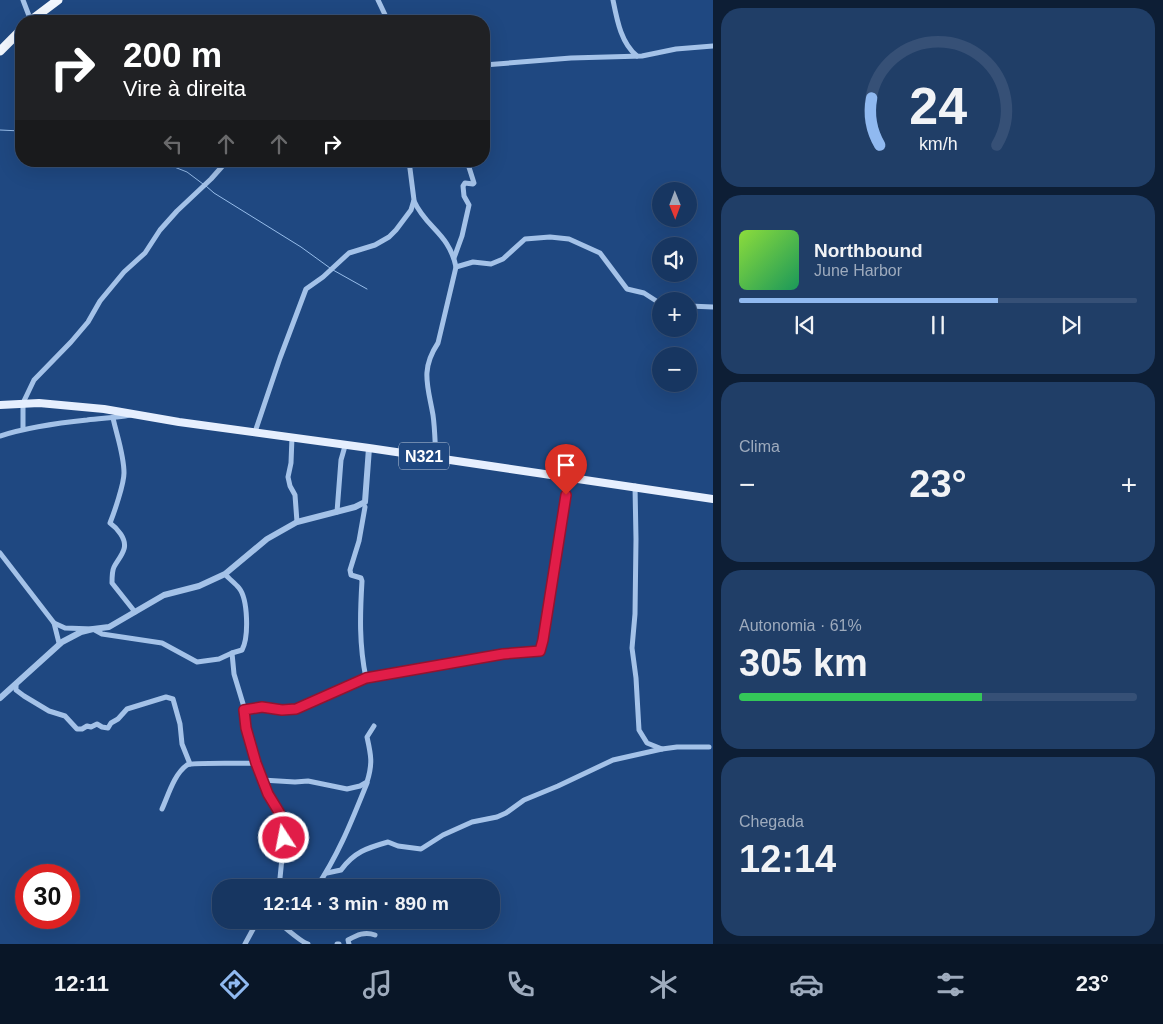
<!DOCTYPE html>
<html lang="pt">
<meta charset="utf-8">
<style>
body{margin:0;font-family:Arial,sans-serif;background:#203e67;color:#f1f3f6;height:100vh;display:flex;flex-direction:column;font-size:19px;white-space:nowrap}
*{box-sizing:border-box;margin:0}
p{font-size:16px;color:#9eabbd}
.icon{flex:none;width:28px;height:28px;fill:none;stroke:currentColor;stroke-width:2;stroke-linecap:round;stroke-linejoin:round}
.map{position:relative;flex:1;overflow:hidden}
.drawer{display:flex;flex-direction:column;gap:8px;padding:8px;background:#0d1e35;width:450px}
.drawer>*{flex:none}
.hud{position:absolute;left:15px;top:15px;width:475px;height:152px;border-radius:20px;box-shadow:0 5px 20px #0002,0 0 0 1px #365076;background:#202124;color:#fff;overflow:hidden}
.needle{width:32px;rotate:179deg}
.controls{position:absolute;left:652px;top:182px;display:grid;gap:10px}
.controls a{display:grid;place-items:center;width:45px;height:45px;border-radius:50%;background:#173661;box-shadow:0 5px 20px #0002,0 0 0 1px #365076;font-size:25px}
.speed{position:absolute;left:15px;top:864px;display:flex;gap:10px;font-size:25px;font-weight:700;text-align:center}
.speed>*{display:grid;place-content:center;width:65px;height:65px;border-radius:50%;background:#173661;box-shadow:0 5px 20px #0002,0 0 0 1px #365076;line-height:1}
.speed .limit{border:8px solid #d22;background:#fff;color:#111}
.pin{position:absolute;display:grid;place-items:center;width:42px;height:42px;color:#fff;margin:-51px -21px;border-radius:50% 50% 50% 0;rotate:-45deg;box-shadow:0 0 5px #0007}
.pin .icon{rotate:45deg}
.me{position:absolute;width:55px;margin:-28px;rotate:349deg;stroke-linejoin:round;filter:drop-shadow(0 0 4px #0008)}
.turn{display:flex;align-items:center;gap:18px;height:105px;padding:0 25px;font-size:22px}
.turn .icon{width:65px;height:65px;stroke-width:2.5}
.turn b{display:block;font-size:35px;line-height:42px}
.lanes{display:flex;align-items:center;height:48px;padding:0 25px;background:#0003;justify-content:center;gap:25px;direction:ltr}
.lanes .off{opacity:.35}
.big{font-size:38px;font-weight:800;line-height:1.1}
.drawer .card{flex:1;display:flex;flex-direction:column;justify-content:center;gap:8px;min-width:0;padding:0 18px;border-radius:20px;background:#203e67}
.drawer .dial{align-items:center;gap:0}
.dial svg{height:130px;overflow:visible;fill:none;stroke:#365076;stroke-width:7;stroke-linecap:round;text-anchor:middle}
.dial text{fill:#f1f3f6;stroke:none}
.song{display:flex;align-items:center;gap:15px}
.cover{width:60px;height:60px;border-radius:8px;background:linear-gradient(135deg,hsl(90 70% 55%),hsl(150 70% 35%))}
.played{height:5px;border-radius:2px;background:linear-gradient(90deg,#90b9f0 65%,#365076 65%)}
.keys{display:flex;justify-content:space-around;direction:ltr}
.heat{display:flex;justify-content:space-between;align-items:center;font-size:28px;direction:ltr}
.charge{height:8px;border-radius:4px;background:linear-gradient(90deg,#34c759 61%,#365076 0)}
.trip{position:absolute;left:212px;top:879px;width:288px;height:50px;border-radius:20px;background:#173661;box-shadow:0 5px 20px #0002,0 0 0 1px #365076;font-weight:800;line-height:50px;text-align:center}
.tabs{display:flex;height:80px;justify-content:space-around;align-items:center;background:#091627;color:#9eabbd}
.tabs .icon{width:35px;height:35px}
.tabs .selected{color:#90b9f0}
.tabs b{font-size:22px;color:#f1f3f6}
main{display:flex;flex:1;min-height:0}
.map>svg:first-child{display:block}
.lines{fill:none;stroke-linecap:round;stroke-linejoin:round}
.stream{stroke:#97bdea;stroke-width:1}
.minor{stroke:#a4c2e8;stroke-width:5}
.tertiary{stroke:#a4c2e8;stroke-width:6}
.primary{stroke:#e6effe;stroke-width:8}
.trunk{stroke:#f2f7fe;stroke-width:9}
.route-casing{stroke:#92132f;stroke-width:12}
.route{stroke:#e11d48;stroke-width:9}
.labels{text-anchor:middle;stroke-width:5;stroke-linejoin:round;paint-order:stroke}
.shield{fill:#1f4881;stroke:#bcc8d9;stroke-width:1}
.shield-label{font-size:16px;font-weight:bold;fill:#fff}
</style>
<main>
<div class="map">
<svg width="713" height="944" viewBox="0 0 713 944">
<rect width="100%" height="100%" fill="#1f4881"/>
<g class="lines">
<!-- stream -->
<g class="stream">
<polyline points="0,130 21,131"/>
<polyline points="159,161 187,172 203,184"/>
<polyline points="206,186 214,193 301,247 330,268"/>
<polyline points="333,270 367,289"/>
</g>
<!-- minor -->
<g class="minor">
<polyline points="23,0 31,21"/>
<polyline points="378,0 388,21"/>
<path d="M613,0C617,20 621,43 637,56"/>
<polyline points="484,65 571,58 642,56 676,49 713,46"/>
<path d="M414,201C426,228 449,233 456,267L438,343C420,370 428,386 433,415C435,429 435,444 436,458"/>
<polyline points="454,258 462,236 469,205 464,196 463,186 465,183 473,184 474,183 467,161"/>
<polyline points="456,267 473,262 491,264 503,259 525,239 550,237 569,239 600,253 627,289 644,293 661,304"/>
<polyline points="689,306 713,307"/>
<path d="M113,418C117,436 124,455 124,473C124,484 114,513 110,523C117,528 127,539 124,549C122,556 117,561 114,567C112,571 112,577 112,583L135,612"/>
<polyline points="23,429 23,403 34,380 71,342 88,322 100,301 124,272 145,253 160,230 177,211 211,179 227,161"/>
<polyline points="255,432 280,358 306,289 323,277 349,253 375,245 389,237 396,230 411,210 414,200 409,161"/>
<path d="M0,436C28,427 58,423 87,420C102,418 115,418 130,415"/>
<polyline points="292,437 291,463 288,477 290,486 295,495 297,522"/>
<polyline points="635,486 636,539 635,614 632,648 636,678 639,730 647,743 662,749 677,747 709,747"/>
<path d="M365,507L359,541L350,570L351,575L361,578L362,581C360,614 359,645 366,678"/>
<polyline points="337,512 341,460 345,446"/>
<polyline points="0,553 54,623 65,628 93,629 102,634 162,643 197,662 219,659 232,653"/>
<path d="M225,574C229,579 235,583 239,588C248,599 249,637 242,650L232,653L234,674L244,707L246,728L252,752L268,794L279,812L283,825L284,838L279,888"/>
<polyline points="54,623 59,643 57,647"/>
<polyline points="16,684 16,690 24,696 49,711 65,716 77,729 82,729 87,726 91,727 97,724 102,727 108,728 111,723 118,719 127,709 166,697 173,699 180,724 182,744 190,764"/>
<polyline points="244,710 262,707 282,710 296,709 366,678 421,667 503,654 540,651 543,640 569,478"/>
<path d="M262,780L295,782L308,781L347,789L360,786L367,782C373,763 371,755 367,737L374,726"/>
<path d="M162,809C168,796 174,774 187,765C192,762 244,764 256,763"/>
<path d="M327,873L341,870C354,852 367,848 388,842L398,846L421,849L443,835L472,822L497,817L506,813L524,800L558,786L613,760L662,749"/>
<polyline points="288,883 298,888"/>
<path d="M316,888C339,854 352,820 367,783"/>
<path d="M276,920C282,925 302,943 308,944"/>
<polyline points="245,944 258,920"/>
<polyline points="337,944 339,944"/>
<path d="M349,944L348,940C357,935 365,931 375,935"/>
</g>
<!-- tertiary -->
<polyline class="tertiary" points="0,698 62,642 81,632 93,629 109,627 164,595 199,586 225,574 267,539 297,522 355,507 365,502 369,448"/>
<!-- primary -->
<polyline class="primary" points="0,405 39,403 104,409 179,422 369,448 713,499"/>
<!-- trunk -->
<g class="trunk">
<polyline points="30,21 58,0"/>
<polyline points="0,51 21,30"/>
</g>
</g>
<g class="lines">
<!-- route casing -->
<g class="route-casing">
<polyline id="route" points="284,838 283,824 279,812 268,794 256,763 246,728 244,710 262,707 282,710 296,709 366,678 503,654 540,651 543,640 566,495"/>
</g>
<!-- route -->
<use href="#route" class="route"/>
</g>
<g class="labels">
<!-- shield labels -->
<rect class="shield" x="399" y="442.5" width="50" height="27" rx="4"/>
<g class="shield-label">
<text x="424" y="462">N321</text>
</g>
</g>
</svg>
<div class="controls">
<a><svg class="needle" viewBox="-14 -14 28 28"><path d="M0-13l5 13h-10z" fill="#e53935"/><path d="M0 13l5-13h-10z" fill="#9eabbd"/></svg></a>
<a><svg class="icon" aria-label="sound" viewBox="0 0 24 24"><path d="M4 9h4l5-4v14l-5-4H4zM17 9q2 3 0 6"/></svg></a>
<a>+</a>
<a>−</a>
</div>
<div class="speed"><div class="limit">30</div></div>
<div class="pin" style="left:566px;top:495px;background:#d93025"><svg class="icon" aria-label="arrive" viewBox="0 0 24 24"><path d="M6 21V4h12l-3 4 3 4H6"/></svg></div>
<svg class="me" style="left:284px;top:838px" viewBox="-20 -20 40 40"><circle r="17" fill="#e11d48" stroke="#fff" stroke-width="3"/><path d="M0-11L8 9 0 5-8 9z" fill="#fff"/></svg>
<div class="trip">12:14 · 3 min · 890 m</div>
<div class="hud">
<div class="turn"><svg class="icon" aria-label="right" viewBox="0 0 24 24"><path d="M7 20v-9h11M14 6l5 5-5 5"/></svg><div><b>200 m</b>Vire à direita</div></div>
<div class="lanes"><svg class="icon off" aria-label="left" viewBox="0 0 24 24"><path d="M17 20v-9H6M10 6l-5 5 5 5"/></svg><svg class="icon off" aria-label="ahead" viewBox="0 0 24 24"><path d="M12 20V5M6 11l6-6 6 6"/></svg><svg class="icon off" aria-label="ahead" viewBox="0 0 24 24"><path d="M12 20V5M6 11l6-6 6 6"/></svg><svg class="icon" aria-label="right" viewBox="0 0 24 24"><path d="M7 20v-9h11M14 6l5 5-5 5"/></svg></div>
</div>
</div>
<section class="drawer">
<div class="card dial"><svg viewBox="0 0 100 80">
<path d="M14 69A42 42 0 1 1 86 69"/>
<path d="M14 69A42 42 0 0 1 9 40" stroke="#90b9f0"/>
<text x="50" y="56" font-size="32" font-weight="700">24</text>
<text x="50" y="72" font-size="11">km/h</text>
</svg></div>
<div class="card">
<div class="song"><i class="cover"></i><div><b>Northbound</b><p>June Harbor</p></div></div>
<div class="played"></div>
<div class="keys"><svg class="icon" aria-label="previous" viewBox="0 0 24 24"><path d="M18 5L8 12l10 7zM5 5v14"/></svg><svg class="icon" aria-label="pause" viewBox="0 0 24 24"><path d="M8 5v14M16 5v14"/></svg><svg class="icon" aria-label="next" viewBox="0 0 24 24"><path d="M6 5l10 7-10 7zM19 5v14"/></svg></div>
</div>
<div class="card"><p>Clima</p>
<div class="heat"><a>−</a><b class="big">23°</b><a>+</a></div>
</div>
<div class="card"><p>Autonomia · 61%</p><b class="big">305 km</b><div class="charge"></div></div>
<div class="card"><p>Chegada</p><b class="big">12:14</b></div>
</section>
</main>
<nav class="tabs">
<b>12:11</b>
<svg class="icon selected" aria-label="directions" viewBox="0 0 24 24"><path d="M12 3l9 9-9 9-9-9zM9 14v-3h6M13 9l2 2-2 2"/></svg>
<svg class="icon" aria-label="music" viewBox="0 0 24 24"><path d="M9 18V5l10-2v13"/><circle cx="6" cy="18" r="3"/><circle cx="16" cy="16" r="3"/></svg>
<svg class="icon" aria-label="phone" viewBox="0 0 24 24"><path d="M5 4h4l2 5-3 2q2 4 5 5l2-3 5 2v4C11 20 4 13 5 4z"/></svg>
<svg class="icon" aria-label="climate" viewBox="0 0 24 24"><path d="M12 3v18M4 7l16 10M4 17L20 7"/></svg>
<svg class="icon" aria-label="car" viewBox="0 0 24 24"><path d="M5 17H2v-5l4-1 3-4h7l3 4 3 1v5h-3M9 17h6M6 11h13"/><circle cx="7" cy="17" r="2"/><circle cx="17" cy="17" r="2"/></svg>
<svg class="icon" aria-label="filters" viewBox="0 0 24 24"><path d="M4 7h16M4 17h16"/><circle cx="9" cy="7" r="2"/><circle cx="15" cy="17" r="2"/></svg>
<b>23°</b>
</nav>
